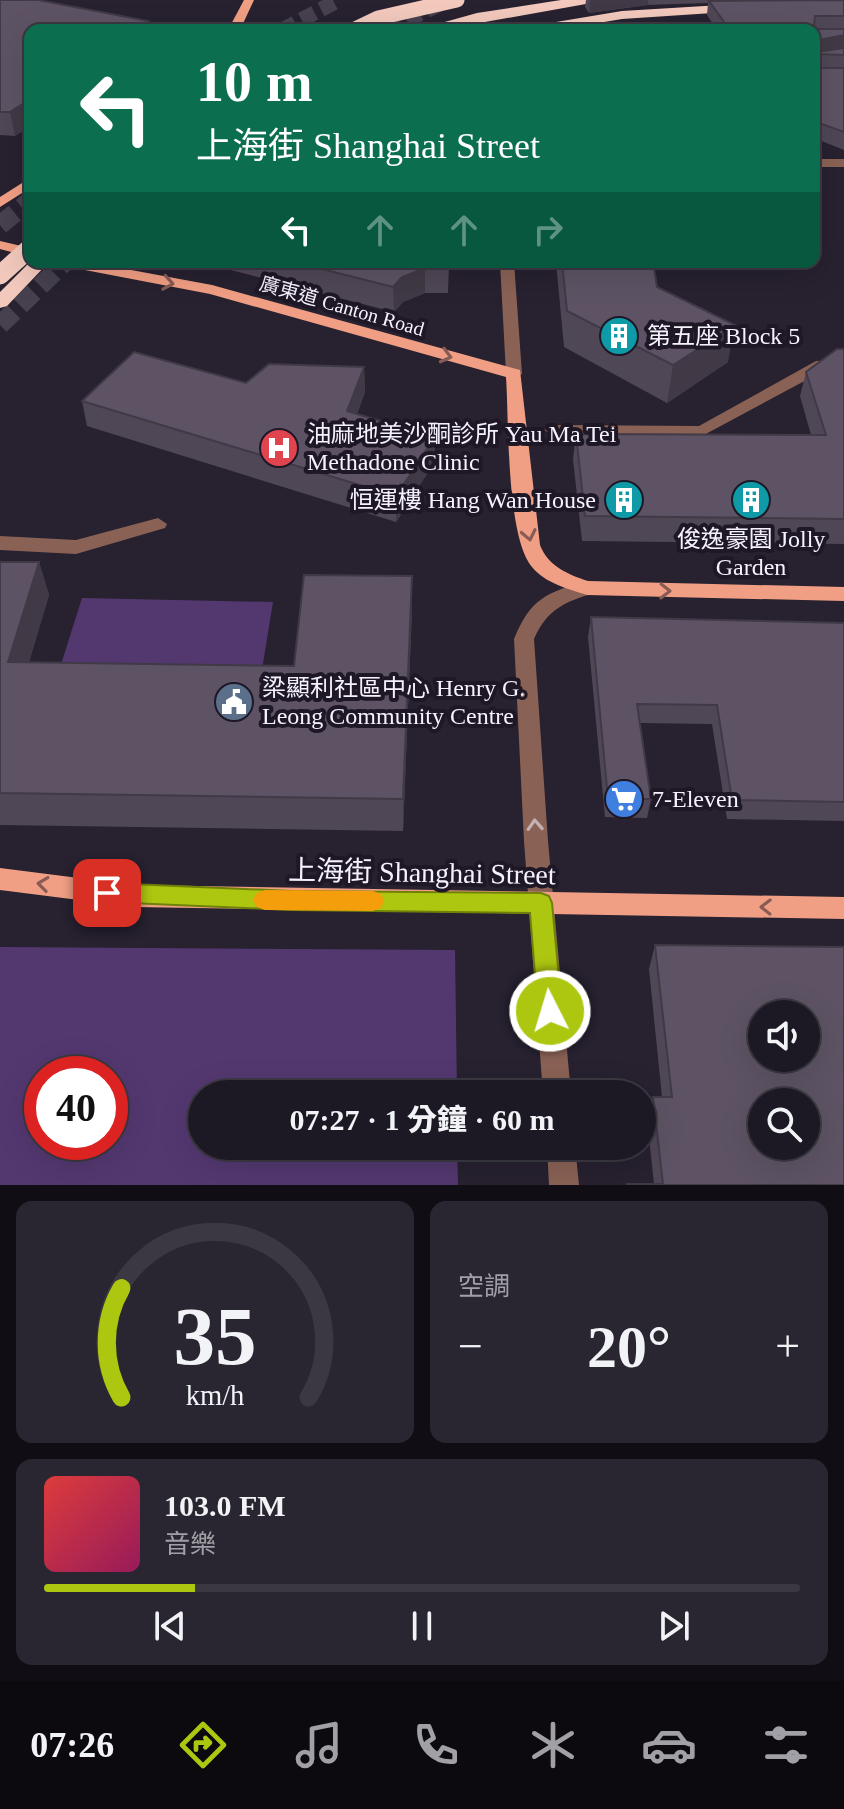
<!DOCTYPE html>
<html lang="zh-TW">
<meta charset="utf-8">
<style>
body{margin:0;font-family:"Times New Roman","Noto Sans TC",serif;background:#2a2631;color:#f1f3f6;height:100vh;display:flex;flex-direction:column;font-size:30px;white-space:nowrap}
*{box-sizing:border-box;margin:0}
p{font-size:26px;color:#a0a0a6}
.icon{flex:none;width:44px;height:44px;fill:none;stroke:currentColor;stroke-width:2;stroke-linecap:round;stroke-linejoin:round}
.map{position:relative;height:1185px;overflow:hidden}
.side{display:flex;flex-direction:column;gap:16px;padding:16px;background:#100e14;flex:1}
.side>*{flex:none}
.guide{position:absolute;left:24px;top:24px;width:796px;height:244px;border-radius:16px;box-shadow:0 8px 32px #0002,0 0 0 2px #3b3841;background:#0b6e4f;color:#fff;overflow:hidden}
.tools{position:absolute;left:748px;top:1000px;display:grid;gap:16px}
.tools a{display:grid;place-items:center;width:72px;height:72px;border-radius:50%;background:#1d1924;box-shadow:0 8px 32px #0002,0 0 0 2px #3b3841;font-size:40px}
.speed{position:absolute;left:24px;top:1056px;display:flex;gap:16px;font-size:40px;font-weight:700;text-align:center}
.speed>*{display:grid;place-content:center;width:104px;height:104px;border-radius:50%;background:#1d1924;box-shadow:0 8px 32px #0002,0 0 0 2px #3b3841;line-height:1}
.speed .limit{border:12px solid #d22;background:#fff;color:#111}
.pin{position:absolute;display:grid;place-items:center;width:68px;height:68px;color:#fff;margin:-34px;border-radius:16px;box-shadow:0 4px 12px #0006}
.me{position:absolute;width:88px;margin:-44px;rotate:355deg;stroke-linejoin:round;filter:drop-shadow(0 0 6px #0008)}
.turn{display:flex;align-items:center;gap:28px;height:168px;padding:0 40px;font-size:36px}
.turn .icon{width:104px;height:104px;stroke-width:2.5}
.turn b{display:block;font-size:56px;line-height:68px}
.lanes{display:flex;align-items:center;height:76px;padding:0 40px;background:#0003;justify-content:center;gap:40px;direction:ltr}
.lanes .off{opacity:.35}
.big{font-size:60px;font-weight:800;line-height:1.1}
.side .tile{flex:1;display:flex;flex-direction:column;justify-content:center;gap:12px;min-width:0;padding:0 28px;border-radius:16px;background:#2a2631}
.side .dial{align-items:center;gap:0}
.dial svg{height:208px;overflow:visible;fill:none;stroke:#3b3841;stroke-width:7;stroke-linecap:round;text-anchor:middle}
.dial text{fill:#f1f3f6;stroke:none}
.song{display:flex;align-items:center;gap:24px}
.cover{width:96px;height:96px;border-radius:12px;background:linear-gradient(135deg,hsl(0 70% 55%),hsl(330 70% 35%))}
.played{height:8px;border-radius:4px;background:linear-gradient(90deg,#adc610 20%,#3b3841 20%)}
.keys{display:flex;justify-content:space-around;direction:ltr}
.heat{display:flex;justify-content:space-between;align-items:center;font-size:44px;direction:ltr}
.side .tiles{flex:1;display:grid;gap:16px;grid-template-columns:1fr 1fr}
.tile:last-child{grid-column:span 2}
.trip{position:absolute;left:188px;top:1080px;width:468px;height:80px;border-radius:40px;background:#1d1924;box-shadow:0 8px 32px #0002,0 0 0 2px #3b3841;font-weight:800;line-height:80px;text-align:center}
.menu{display:flex;height:128px;justify-content:space-around;align-items:center;background:#0c0a0e;color:#a0a0a6}
.menu .icon{width:56px;height:56px}
.menu .on{color:#adc610}
.menu b{font-size:36px;color:#f1f3f6}
.map>svg:first-child{display:block}
.green{fill:#533870;fill-rule:evenodd}
.lines{fill:none;stroke-linecap:round;stroke-linejoin:round}
.highway-tunnel-far1{stroke:#46404f;stroke-width:15;stroke-dasharray:15 7;stroke-linecap:butt}
.highway-tunnel{stroke:#46404f;stroke-width:19;stroke-dasharray:19 9;stroke-linecap:butt}
.minor{fill:#8a6255;fill-rule:evenodd}
.major{fill:#f19f84;fill-rule:evenodd}
.highway{fill:#f2c9bc;fill-rule:evenodd}
.highway-bridge-far1{stroke:#f2c9bc;stroke-width:15}
.highway-bridge{stroke:#f2c9bc;stroke-width:19}
.wall{fill:#504756}
.shaded-wall{fill:#413a46}
.building{fill:#5d5364;stroke:#413a46;stroke-width:2;fill-rule:evenodd}
.oneway{stroke:#885b55}
.oneway2{stroke:#c5b1b1}
.route{fill:#adc610;stroke:#70810a;stroke-width:2}
.slow{fill:#f59e0b}
.labels{text-anchor:middle;stroke-width:8;stroke-linejoin:round;paint-order:stroke}
.far-street-label{font-size:20px;fill:#f6f2fd;stroke:#1e1726}
.poi-label{font-size:24px;fill:#f6f2fd;stroke:#1e1726;text-anchor:start}
.near-street-label{font-size:28px;fill:#f6f2fd;stroke:#1e1726}
</style>
<div class="map">
<svg width="844" height="1185" viewBox="0 0 844 1185">
<rect width="100%" height="100%" fill="#272130"/>
<!-- green -->
<g class="green">
<polygon points="82,598 273,602 260,682 57,677"/>
<path d="M0,947L455,950L457,1094H202V1146H457L458,1185H0ZM42,1074H110V1142H42Z"/>
</g>
<g class="lines">
<!-- highway-tunnel-far1 -->
<g class="highway-tunnel-far1">
<polyline points="282,30 339,0"/>
<polyline points="387,30 440,4"/>
</g>
<!-- highway-tunnel -->
<g class="highway-tunnel">
<polyline points="0,225 30,201"/>
<polyline points="0,325 65,262"/>
</g>
<!-- minor -->
<g class="minor">
<rect x="814" y="159" width="30" height="8"/>
<polygon points="500,262 514,262 522,374 514,379 506,374"/>
<polygon points="844,360 844,370 825,370 702,436 553,435 544,430 553,425 699,426 816,361"/>
<polygon points="158,518 167,524 165,528 76,554 0,550 0,536 76,540"/>
<path d="M587,581L597,588L594,593C565,602 547,609 534,639L548,841L571,1094H543L524,841L514,639C531,598 546,593 587,581Z"/>
<polygon points="547,1146 575,1146 579,1185 549,1185"/>
</g>
<!-- major -->
<g class="major">
<polygon points="244,0 254,0 240,30 228,30"/>
<polygon points="124,19 167,27 173,30 149,30 120,24 118,22"/>
<polygon points="30,178 30,188 0,207 0,197"/>
<polygon points="0,241 30,248 30,257 0,249"/>
<path d="M57,262H88L212,285L520,370L540,545C548,566 567,574 588,581L844,587V601L587,595C568,589 545,583 532,567C506,536 509,420 506,377L210,294L64,266Z"/>
<polygon points="0,868 134,885 844,897 844,919 134,907 0,890"/>
</g>
<!-- highway -->
<g class="highway">
<polygon points="561,0 593,0 586,4 440,30 416,30 477,13"/>
<polygon points="738,4 745,8 743,11 622,19 556,30 525,30 532,26 622,11"/>
<polygon points="30,262 49,262 7,306 0,308 0,292"/>
</g>
<!-- highway-bridge-far1 -->
<polyline class="highway-bridge-far1" points="353,30 378,18 457,0"/>
<!-- highway-bridge -->
<polyline class="highway-bridge" points="0,275 30,248"/>
</g>
<!-- wall -->
<g class="wall">
<polygon points="0,0 148,21 150,30 30,30 30,126 15,136 0,135"/>
<polygon points="586,0 844,0 844,150 819,140 814,143 814,30 717,30 707,15 708,3 648,5 589,13 585,7"/>
<polygon points="200,262 449,262 448,293 425,293 403,302 394,312"/>
<polygon points="556,262 653,262 657,287 728,362 667,403 564,347"/>
<polygon points="844,349 844,544 582,541 573,459 576,434 811,435 800,396 806,372"/>
<polygon points="364,367 365,392 357,414 435,437 434,463 396,522 87,426 82,401 246,383"/>
<polygon points="0,562 39,562 49,595 29,662 294,666 412,576 412,610 403,831 0,825"/>
<polygon points="591,617 844,623 844,821 727,819 712,724 640,723 651,799 647,818 605,817 588,637"/>
<polygon points="655,945 844,1185 654,1184 647,1119 653,1097 662,1097 649,969"/>
</g>
<!-- shaded-wall -->
<g class="shaded-wall">
<polygon points="590,0 648,0 648,5 589,13"/>
<polygon points="148,21 150,30 135,30"/>
<polygon points="844,35 844,49 817,55 814,69 814,41"/>
<polygon points="30,99 30,126 15,136 10,112"/>
<polygon points="822,124 819,140 814,143 814,129"/>
<polygon points="425,268 425,293 403,302 394,312 393,287 402,277"/>
<polygon points="735,325 728,362 667,403 673,365"/>
<polygon points="364,367 365,392 348,437 347,411"/>
<polygon points="435,437 434,463 396,522 396,496"/>
<polygon points="39,562 49,595 19,696 8,662"/>
<polygon points="412,576 412,610 403,831 403,799"/>
</g>
<!-- building -->
<g class="building">
<polygon points="0,0 38,0 148,21 135,30 30,30 30,99 10,112 0,112"/>
<polygon points="844,0 844,16 815,16 814,26 817,29 844,29 844,35 814,41 818,52 844,48 844,55 817,54 814,65 817,68 844,68 844,132 822,124 814,129 814,30 730,30 709,1"/>
<polygon points="294,262 448,262 448,268 425,268 402,277 393,287"/>
<polygon points="562,262 653,262 657,287 735,325 673,365 567,311"/>
<polygon points="837,349 844,349 844,519 585,516 576,434 826,435 806,372"/>
<polygon points="134,352 246,383 269,364 364,367 347,411 435,437 396,496 82,401"/>
<polygon points="0,562 39,562 8,662 294,666 304,575 412,576 403,799 0,793"/>
<polygon points="591,617 844,623 844,802 732,800 717,705 637,704 651,799 608,799"/>
<path d="M655,945L844,947V1185H627V1184H663L653,1097H672ZM762,1014H806V1058H762ZM762,1102H806V1146H762Z"/>
</g>
<!-- one-way arrows -->
<defs><path id="oneway-chevron" d="M-2-3.5L2.5 0L-2 3.5" fill="none" stroke-width="1.6" stroke-linecap="round" stroke-linejoin="round" transform="scale(2)"/></defs>
<g class="oneway">
<use href="#oneway-chevron" transform="translate(168 283) rotate(10)"/>
<use href="#oneway-chevron" transform="translate(446 356) rotate(15)"/>
<use href="#oneway-chevron" transform="translate(529 535) rotate(78)"/>
<use href="#oneway-chevron" transform="translate(665 591) rotate(1)"/>
<use href="#oneway-chevron" transform="translate(43 884) rotate(-173)"/>
<use href="#oneway-chevron" transform="translate(766 907) rotate(-179)"/>
</g>
<use class="oneway2" href="#oneway-chevron" transform="translate(535 825) rotate(-93)"/>
<!-- route -->
<polygon class="route" points="107,883 292,891 541,893 549,896 552,903 562,1011 559,1019 550,1022 542,1019 538,1011 530,913 292,910 107,902 99,899 96,893 99,886"/>
<!-- slow -->
<polygon class="slow" points="265,890 373,891 381,894 384,901 381,908 373,911 265,910 257,907 253,900 257,893"/>
<!-- icons -->
<defs>
<g id="building-disc" transform="scale(2)"><circle r="9.5" fill="#0f9aa8" stroke="#1e1726"/><path d="M-4-6H4V6H1V3H-1V6H-4ZM-2.5-4.3h1.7v1.8h-1.7ZM.8-4.3h1.7v1.8H.8ZM-2.5-1h1.7V.8h-1.7ZM.8-1h1.7V.8H.8Z" fill="#fff"/></g>
<g id="hospital-disc" transform="scale(2)"><circle r="9.5" fill="#e0444e" stroke="#1e1726"/><path d="M-5-5h3v3.5h4V-5h3V5h-3V1.5h-4V5h-3Z" fill="#fff"/></g>
<g id="civic-disc" transform="scale(2)"><circle r="9.5" fill="#5c6f8a" stroke="#1e1726"/><path d="M-.6-6.5H3V-4.5H.6V-3L4-1V1h2V6H-6V1h2V-1L-.6-3ZM-1.2 2.5V6h2.4V2.5Z" fill="#fff"/></g>
<g id="supermarket-disc" transform="scale(2)"><circle r="9.5" fill="#3f7fe0" stroke="#1e1726"/><path d="M-6-5.5h2.5l.6 2H6L4.5 2H-2.5L-4.4-4H-6ZM-1.5 3.2a1.3 1.3 0 1 0 .1 0ZM3 3.2a1.3 1.3 0 1 0 .1 0Z" fill="#fff"/></g>
</defs>
<g fill-rule="evenodd">
<use href="#building-disc" x="619" y="336"/>
<use href="#hospital-disc" x="279" y="448"/>
<use href="#building-disc" x="624" y="500"/>
<use href="#building-disc" x="751" y="500"/>
<use href="#civic-disc" x="234" y="702"/>
<use href="#supermarket-disc" x="624" y="799"/>
</g>
<g class="labels">
<!-- far-street labels -->
<g class="far-street-label">
<text transform="translate(342 306) rotate(16)" y="7">廣東道 Canton Road</text>
</g>
<!-- poi labels -->
<g class="poi-label">
<text x="647" y="344">第五座 Block 5</text>
<text x="307" y="442">油麻地美沙酮診所 Yau Ma Tei<tspan x="307" dy="28">Methadone Clinic</tspan></text>
<text x="596" y="508" text-anchor="end">恒運樓 Hang Wan House</text>
<text x="751" y="547" text-anchor="middle">俊逸豪園 Jolly<tspan x="751" dy="28">Garden</tspan></text>
<text x="262" y="696">梁顯利社區中心 Henry G.<tspan x="262" dy="28">Leong Community Centre</tspan></text>
<text x="652" y="807">7-Eleven</text>
</g>
<!-- near-street labels -->
<g class="near-street-label">
<text transform="translate(422 872) rotate(1)" y="10">上海街 Shanghai Street</text>
</g>
</g>
</svg>
<div class="tools">
<a><svg class="icon" aria-label="sound" viewBox="0 0 24 24"><path d="M4 9h4l5-4v14l-5-4H4zM17 9q2 3 0 6"/></svg></a>
<a><svg class="icon" aria-label="search" viewBox="0 0 24 24"><circle cx="10" cy="10" r="6"/><path d="M15 15l6 6"/></svg></a>
</div>
<div class="speed"><div class="limit">40</div></div>
<div class="pin" style="left:107px;top:893px;background:#d93025"><svg class="icon" aria-label="arrive" viewBox="0 0 24 24"><path d="M6 21V4h12l-3 4 3 4H6"/></svg></div>
<svg class="me" style="left:550px;top:1011px" viewBox="-20 -20 40 40"><circle r="17" fill="#adc610" stroke="#fff" stroke-width="3"/><path d="M0-11L8 9 0 5-8 9z" fill="#fff"/></svg>
<div class="trip">07:27 · 1 分鐘 · 60 m</div>
<div class="guide">
<div class="turn"><svg class="icon" aria-label="left" viewBox="0 0 24 24"><path d="M17 20v-9H6M10 6l-5 5 5 5"/></svg><div><b>10 m</b>上海街 Shanghai Street</div></div>
<div class="lanes"><svg class="icon" aria-label="left" viewBox="0 0 24 24"><path d="M17 20v-9H6M10 6l-5 5 5 5"/></svg><svg class="icon off" aria-label="ahead" viewBox="0 0 24 24"><path d="M12 20V5M6 11l6-6 6 6"/></svg><svg class="icon off" aria-label="ahead" viewBox="0 0 24 24"><path d="M12 20V5M6 11l6-6 6 6"/></svg><svg class="icon off" aria-label="right" viewBox="0 0 24 24"><path d="M7 20v-9h11M14 6l5 5-5 5"/></svg></div>
</div>
</div>
<section class="side">
<div class="tiles">
<div class="tile dial"><svg viewBox="0 0 100 80">
<path d="M14 69A42 42 0 1 1 86 69"/>
<path d="M14 69A42 42 0 0 1 14 27" stroke="#adc610"/>
<text x="50" y="56" font-size="32" font-weight="700">35</text>
<text x="50" y="72" font-size="11">km/h</text>
</svg></div>
<div class="tile"><p>空調</p>
<div class="heat"><a>−</a><b class="big">20°</b><a>+</a></div>
</div>
<div class="tile">
<div class="song"><i class="cover"></i><div><b>103.0 FM</b><p>音樂</p></div></div>
<div class="played"></div>
<div class="keys"><svg class="icon" aria-label="previous" viewBox="0 0 24 24"><path d="M18 5L8 12l10 7zM5 5v14"/></svg><svg class="icon" aria-label="pause" viewBox="0 0 24 24"><path d="M8 5v14M16 5v14"/></svg><svg class="icon" aria-label="next" viewBox="0 0 24 24"><path d="M6 5l10 7-10 7zM19 5v14"/></svg></div>
</div>
</div>
</section>
<nav class="menu">
<b>07:26</b>
<svg class="icon on" aria-label="directions" viewBox="0 0 24 24"><path d="M12 3l9 9-9 9-9-9zM9 14v-3h6M13 9l2 2-2 2"/></svg>
<svg class="icon" aria-label="music" viewBox="0 0 24 24"><path d="M9 18V5l10-2v13"/><circle cx="6" cy="18" r="3"/><circle cx="16" cy="16" r="3"/></svg>
<svg class="icon" aria-label="phone" viewBox="0 0 24 24"><path d="M5 4h4l2 5-3 2q2 4 5 5l2-3 5 2v4C11 20 4 13 5 4z"/></svg>
<svg class="icon" aria-label="climate" viewBox="0 0 24 24"><path d="M12 3v18M4 7l16 10M4 17L20 7"/></svg>
<svg class="icon" aria-label="car" viewBox="0 0 24 24"><path d="M5 17H2v-5l4-1 3-4h7l3 4 3 1v5h-3M9 17h6M6 11h13"/><circle cx="7" cy="17" r="2"/><circle cx="17" cy="17" r="2"/></svg>
<svg class="icon" aria-label="filters" viewBox="0 0 24 24"><path d="M4 7h16M4 17h16"/><circle cx="9" cy="7" r="2"/><circle cx="15" cy="17" r="2"/></svg>
</nav>
